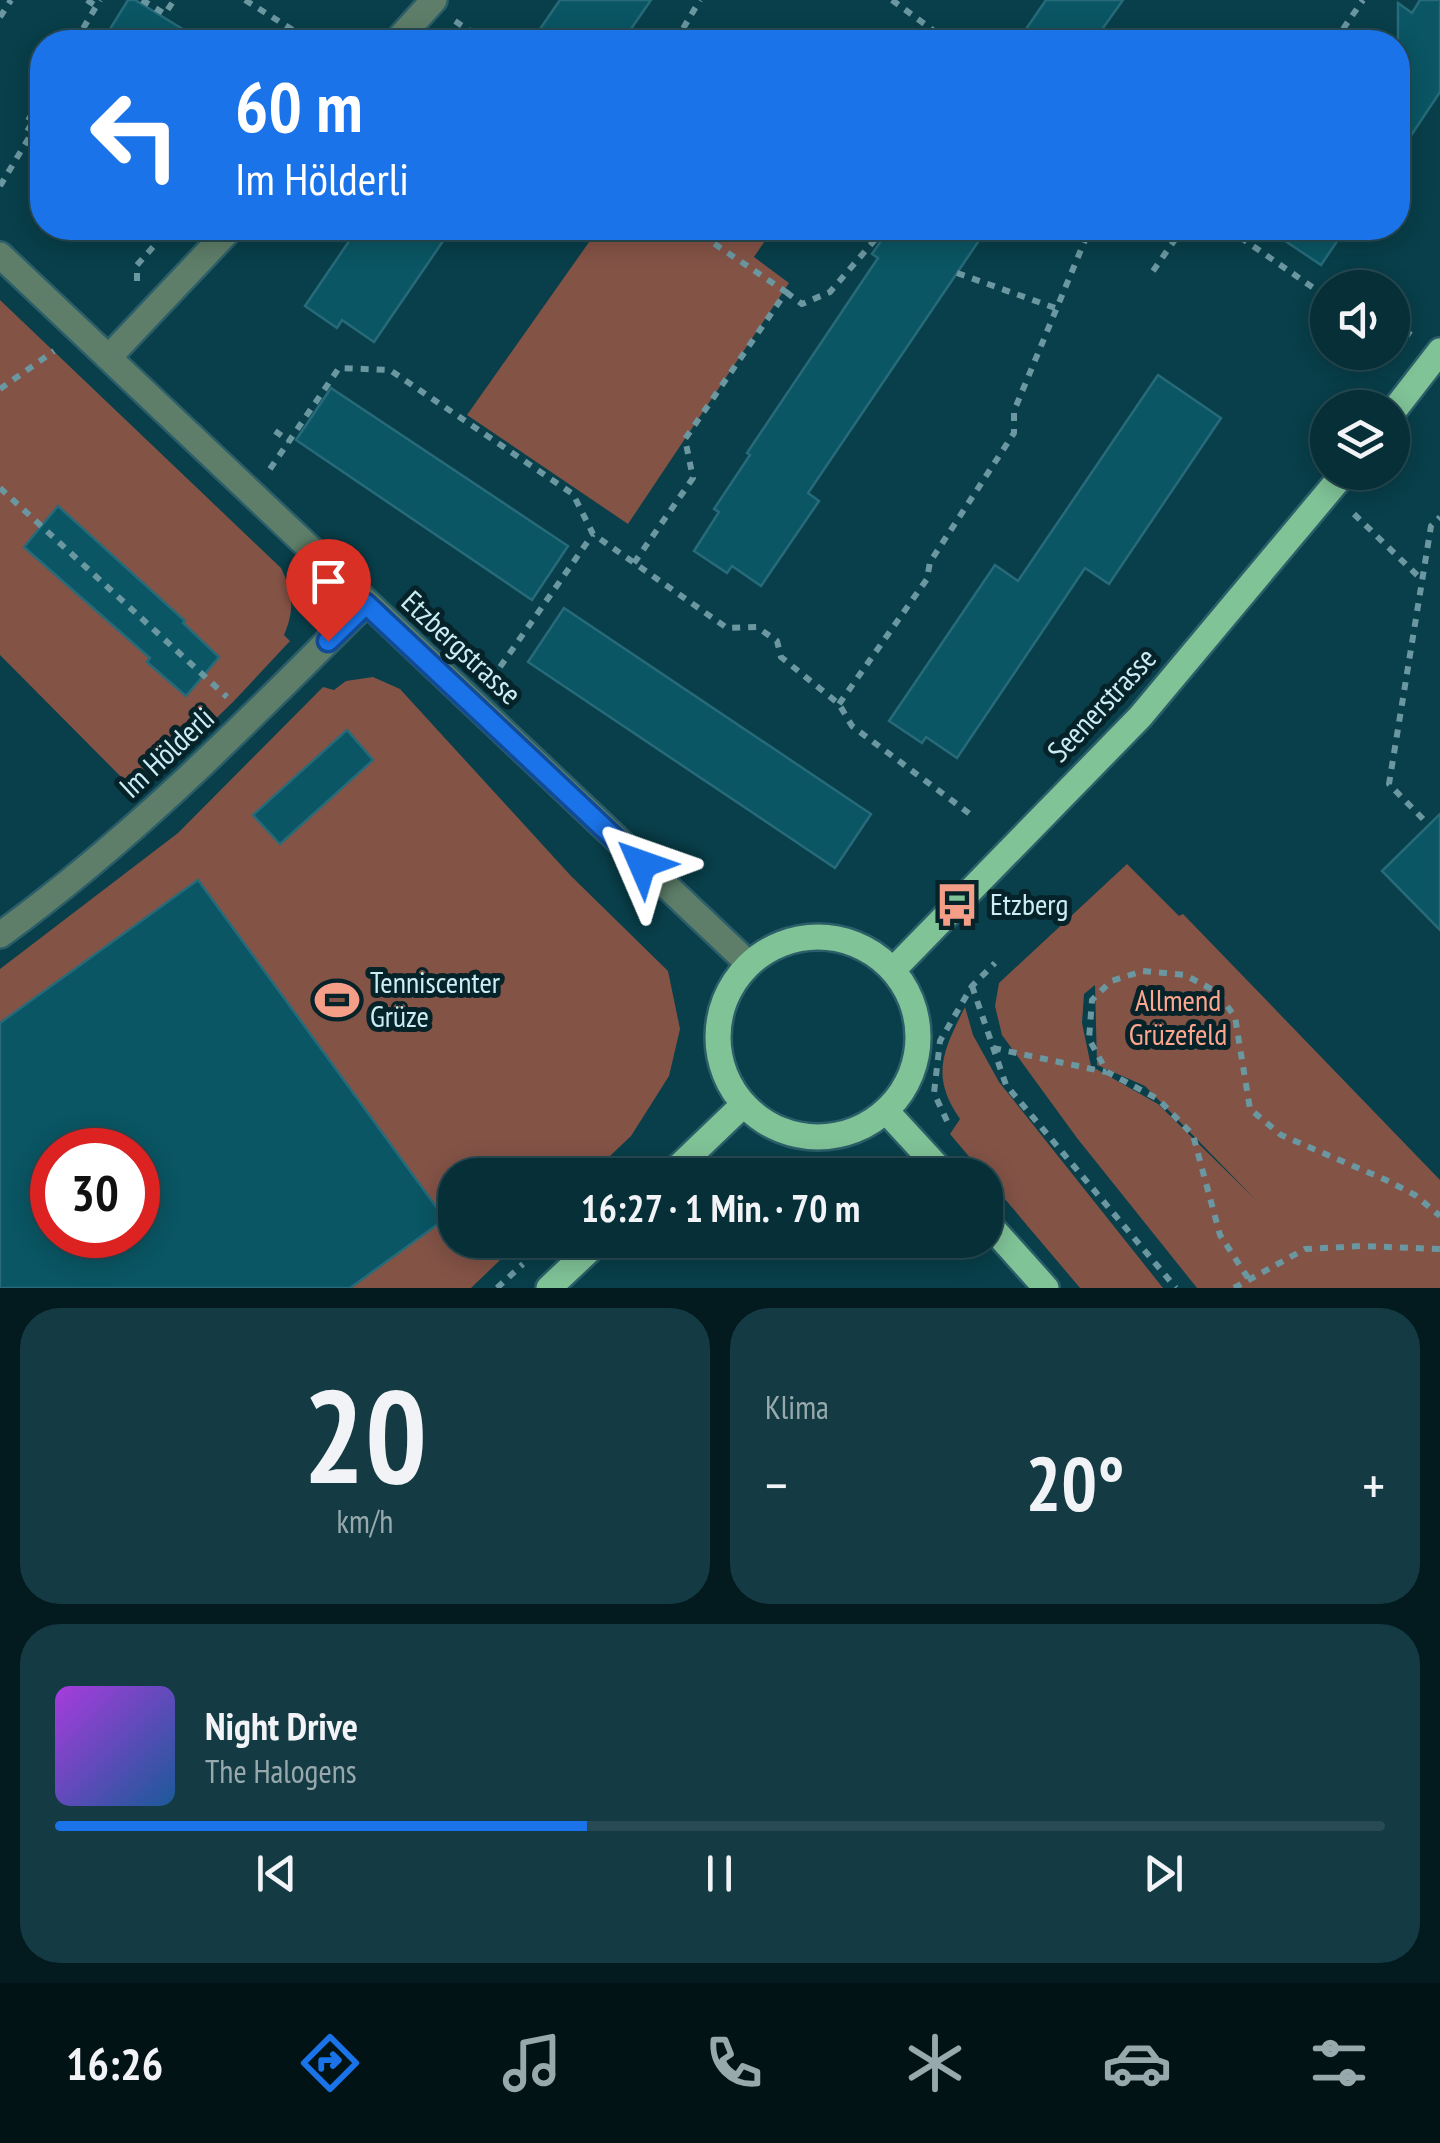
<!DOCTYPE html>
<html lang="de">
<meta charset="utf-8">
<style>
body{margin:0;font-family:"PT Sans Narrow",sans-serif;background:#143b43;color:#f1f3f6;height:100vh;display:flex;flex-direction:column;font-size:38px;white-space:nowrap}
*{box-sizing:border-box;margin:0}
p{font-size:32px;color:#98a9ae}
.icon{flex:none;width:55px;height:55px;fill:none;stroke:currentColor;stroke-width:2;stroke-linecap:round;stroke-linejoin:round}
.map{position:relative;height:1288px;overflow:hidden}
.details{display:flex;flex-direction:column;gap:20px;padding:20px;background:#031a1f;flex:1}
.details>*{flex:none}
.banner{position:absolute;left:30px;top:30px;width:1380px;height:210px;border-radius:40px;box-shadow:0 5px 25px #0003,0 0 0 2px #274a53;background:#1a73e8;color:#fff;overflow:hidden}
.buttons{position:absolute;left:1310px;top:270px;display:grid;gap:20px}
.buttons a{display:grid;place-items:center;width:100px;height:100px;border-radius:50%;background:#062f38;box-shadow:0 5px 25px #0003,0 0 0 2px #274a53;font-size:50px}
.speed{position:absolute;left:30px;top:1128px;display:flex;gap:20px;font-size:50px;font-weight:700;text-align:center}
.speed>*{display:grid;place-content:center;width:130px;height:130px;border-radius:50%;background:#062f38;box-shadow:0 5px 25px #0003,0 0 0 2px #274a53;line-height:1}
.speed .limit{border:15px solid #d22;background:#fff;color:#111}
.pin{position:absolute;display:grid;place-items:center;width:85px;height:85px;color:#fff;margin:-102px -42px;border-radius:50% 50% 50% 0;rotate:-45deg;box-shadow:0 0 10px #0007}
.pin .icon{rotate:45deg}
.me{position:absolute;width:110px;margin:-55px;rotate:313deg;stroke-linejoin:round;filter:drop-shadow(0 0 8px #0008)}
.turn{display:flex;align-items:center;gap:35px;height:210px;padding:0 40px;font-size:45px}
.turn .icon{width:130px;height:130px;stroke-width:2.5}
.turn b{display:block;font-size:70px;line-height:85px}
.big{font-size:75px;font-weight:600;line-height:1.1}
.details .tile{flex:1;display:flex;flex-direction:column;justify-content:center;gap:15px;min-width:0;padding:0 35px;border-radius:40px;background:#143b43}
.details .dial{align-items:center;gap:0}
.dial b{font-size:130px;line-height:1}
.song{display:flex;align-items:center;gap:30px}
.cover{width:120px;height:120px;border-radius:15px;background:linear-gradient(135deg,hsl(280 70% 55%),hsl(210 70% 35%))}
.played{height:10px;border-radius:5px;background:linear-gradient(90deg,#1a73e8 40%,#274a53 40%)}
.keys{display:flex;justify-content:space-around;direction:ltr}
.heat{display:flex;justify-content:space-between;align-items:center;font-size:55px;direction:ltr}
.details .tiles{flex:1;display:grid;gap:20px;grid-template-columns:1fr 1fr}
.tile:last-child{grid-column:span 2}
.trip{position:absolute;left:438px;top:1158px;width:565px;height:100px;border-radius:40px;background:#062f38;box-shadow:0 5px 25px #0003,0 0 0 2px #274a53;font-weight:600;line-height:100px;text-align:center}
.tab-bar{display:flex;height:160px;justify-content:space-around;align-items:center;background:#021316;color:#98a9ae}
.tab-bar .icon{width:70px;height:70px}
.tab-bar .active{color:#1a73e8}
.tab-bar b{font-size:45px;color:#f1f3f6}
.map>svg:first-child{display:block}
.green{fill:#835346;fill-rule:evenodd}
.building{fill:#0a5664;stroke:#276a79;stroke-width:2.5;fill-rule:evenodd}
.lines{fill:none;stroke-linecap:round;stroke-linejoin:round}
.minor-casing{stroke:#2b5e69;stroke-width:30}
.major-casing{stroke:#2b5e69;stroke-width:30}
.path{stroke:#6b97a0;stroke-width:6;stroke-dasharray:8 8;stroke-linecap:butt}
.minor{stroke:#5e7e69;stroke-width:25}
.major{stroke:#80c397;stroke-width:25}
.route-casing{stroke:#114b97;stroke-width:25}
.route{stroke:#1a73e8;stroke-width:18}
.labels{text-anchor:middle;stroke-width:10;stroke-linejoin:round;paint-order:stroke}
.street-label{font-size:30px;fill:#cdedf5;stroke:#07232a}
.poi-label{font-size:30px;fill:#cdedf5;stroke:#07232a;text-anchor:start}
.park-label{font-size:30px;fill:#ffa68f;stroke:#07232a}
</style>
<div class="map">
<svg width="1440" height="1288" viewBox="0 0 1440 1288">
<rect width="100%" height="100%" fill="#083f4a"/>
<!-- green -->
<g class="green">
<polygon points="599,228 759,228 769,235 754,257 789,283 628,524 467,415"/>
<path d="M0,300L281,568C293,592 295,610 284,635L290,641L233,702L138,794L0,655Z"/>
<path d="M373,677L400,689L571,876L668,971L680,1029L669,1076L631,1136L590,1175H455V1240H521L471,1288H0V969L178,833L323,687L334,690L346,681ZM52,1150H138V1235H52Z"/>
<path d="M1127,864L1179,916L1183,914L1440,1180V1288H1197L1077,1138L1002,1035L995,1006L999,983ZM1095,985L1097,1065L1145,1086L1256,1200L1158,1104L1091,1066L1082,1023L1084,994Z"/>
<path d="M965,1007L973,1035L999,1082L1163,1288H1080L950,1134L960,1119C930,1076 943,1051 965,1007Z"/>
</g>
<!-- building -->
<g class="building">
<polygon points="128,0 135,0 204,42 102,42"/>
<polygon points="560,0 651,0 622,42 531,42"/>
<polygon points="1046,0 1123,0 1093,42 1017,42"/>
<polygon points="1420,0 1440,0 1440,92 1398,155 1398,3 1412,13"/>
<polygon points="358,228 452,228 374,342 342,320 337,328 305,306"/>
<polygon points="890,228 955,228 978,242 808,493 819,501 761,586 732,566 727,573 694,551 719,512 714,509 750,455 747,453 878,258 872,254"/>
<polygon points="1266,228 1346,228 1321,265"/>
<polygon points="1158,375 1221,418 1109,584 1085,568 957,758 926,737 922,743 889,721 995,565 1018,581"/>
<polygon points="331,388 568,546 532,600 296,440"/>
<polygon points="58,506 185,621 183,623 219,657 186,696 147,662 150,658 24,547"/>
<polygon points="564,608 871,814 835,868 528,662"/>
<polygon points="347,730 373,760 280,844 253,815"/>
<polygon points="1440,814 1440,930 1382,871"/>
<path d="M198,880L445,1219L350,1288H0V1023ZM52,1150H138V1235H52Z"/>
</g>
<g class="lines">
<!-- minor casing -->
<g class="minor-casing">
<g id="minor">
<polyline points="396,42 434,0"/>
<polyline points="0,255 749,964"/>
<polyline points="109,357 231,228"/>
<path d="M0,935C134,838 249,720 366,603"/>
</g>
</g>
<!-- major casing -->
<g class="major-casing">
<g id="major">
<polyline points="1392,413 1440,351"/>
<circle cx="818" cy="1037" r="100"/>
<polyline points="893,970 1140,717 1345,472"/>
<polyline points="887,1112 945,1175"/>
<polyline points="670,1175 743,1105"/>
<polyline points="985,1220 1046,1288"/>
<polyline points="549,1288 600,1240"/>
</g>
</g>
<!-- path -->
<g class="path">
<polyline points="87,0 96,6"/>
<polyline points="142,0 165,14 174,0"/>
<polyline points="245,0 312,42"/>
<polyline points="892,0 949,42"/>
<polyline points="0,17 11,0"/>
<polyline points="455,21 487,42"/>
<polyline points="75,42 100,0"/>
<polyline points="500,42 503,38 509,42"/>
<polyline points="675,42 700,0"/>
<polyline points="1334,42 1363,0"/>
<polyline points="0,186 33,131 25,126 42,96"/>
<polyline points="891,228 896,231"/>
<polyline points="1227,228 1328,298"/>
<polyline points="1153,271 1183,228"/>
<polyline points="957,273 1058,309"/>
<polyline points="137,281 137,265 154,246 153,232"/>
<polyline points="786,292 802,304 830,292 885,228"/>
<polyline points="1392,321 1411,335"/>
<polyline points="0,389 54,351"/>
<polyline points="275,431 289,441"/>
<polyline points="270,469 339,368 390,370 573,494 593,534 727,628 757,627 777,641 781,657 839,704 852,726 970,814"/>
<polyline points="0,488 227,697"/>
<polyline points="1354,514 1421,579"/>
<polyline points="634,563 693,478 685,439 786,292 691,228"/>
<polyline points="491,680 593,534"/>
<polyline points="839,704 927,579 930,562 1014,433 1014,411 1090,228"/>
<polyline points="1423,819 1389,784 1431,526 1440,517"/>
<polyline points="972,986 1006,1085 1176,1288"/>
<polyline points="993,1048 1106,1072"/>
<polyline points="947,1121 934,1093 940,1041 972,986 995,963"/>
<polyline points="1248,1278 1220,1235 1193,1135 1158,1099 1107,1072 1089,1039 1092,1000 1111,981 1143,971 1185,975 1217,992 1235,1017 1250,1109 1281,1135 1386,1180 1415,1195 1440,1216"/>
<polyline points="497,1288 523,1264"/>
<polyline points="1234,1288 1305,1249 1362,1246 1440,1249"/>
</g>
<!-- minor -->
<use href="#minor" class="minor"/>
<!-- major -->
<use href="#major" class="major"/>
</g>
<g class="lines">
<!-- route casing -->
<g class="route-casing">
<polyline id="route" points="328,641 366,604 642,864"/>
</g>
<!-- route -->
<use href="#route" class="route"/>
</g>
<!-- icons -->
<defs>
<g id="bus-bare" transform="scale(3.45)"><path d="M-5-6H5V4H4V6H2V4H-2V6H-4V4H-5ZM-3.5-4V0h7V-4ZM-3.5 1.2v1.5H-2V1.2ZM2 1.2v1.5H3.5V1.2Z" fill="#f49e88" stroke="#07232a" stroke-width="2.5" paint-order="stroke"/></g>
<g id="stadium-bare" transform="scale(3.45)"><path d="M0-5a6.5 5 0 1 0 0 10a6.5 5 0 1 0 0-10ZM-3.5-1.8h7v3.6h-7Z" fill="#f49e88" stroke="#07232a" stroke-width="2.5" paint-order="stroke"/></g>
</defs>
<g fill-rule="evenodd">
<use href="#bus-bare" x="957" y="905"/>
<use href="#stadium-bare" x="337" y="1000"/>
</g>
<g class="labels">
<!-- street labels -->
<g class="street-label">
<text transform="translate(461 648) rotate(43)" y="10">Etzbergstrasse</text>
<text transform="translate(1102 705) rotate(-47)" y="10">Seenerstrasse</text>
<text transform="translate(167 753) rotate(-43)" y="10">Im Hölderli</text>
</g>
<!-- poi labels -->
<g class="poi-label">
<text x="990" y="915">Etzberg</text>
<text x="370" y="993">Tenniscenter<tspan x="370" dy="34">Grüze</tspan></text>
</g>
<!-- park labels -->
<g class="park-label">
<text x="1178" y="1011">Allmend<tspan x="1178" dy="34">Grüzefeld</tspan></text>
</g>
</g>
</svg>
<div class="buttons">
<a><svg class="icon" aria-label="sound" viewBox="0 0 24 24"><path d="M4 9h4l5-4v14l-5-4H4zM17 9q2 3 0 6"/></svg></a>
<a><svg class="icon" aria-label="layers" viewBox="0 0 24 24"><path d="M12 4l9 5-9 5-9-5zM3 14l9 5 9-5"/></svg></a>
</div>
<div class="speed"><div class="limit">30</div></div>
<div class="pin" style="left:328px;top:641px;background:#d93025"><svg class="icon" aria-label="arrive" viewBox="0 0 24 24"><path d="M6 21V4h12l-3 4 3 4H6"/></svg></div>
<svg class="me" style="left:642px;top:864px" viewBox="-20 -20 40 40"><path d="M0-17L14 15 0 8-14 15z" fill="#1a73e8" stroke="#fff" stroke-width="4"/></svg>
<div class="trip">16:27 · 1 Min. · 70 m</div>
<div class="banner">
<div class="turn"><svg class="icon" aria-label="left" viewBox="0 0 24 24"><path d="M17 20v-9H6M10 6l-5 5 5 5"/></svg><div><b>60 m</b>Im Hölderli</div></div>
</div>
</div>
<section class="details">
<div class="tiles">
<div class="tile dial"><b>20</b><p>km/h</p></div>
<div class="tile"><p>Klima</p>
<div class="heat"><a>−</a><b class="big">20°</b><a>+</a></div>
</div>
<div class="tile">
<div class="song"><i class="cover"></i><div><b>Night Drive</b><p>The Halogens</p></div></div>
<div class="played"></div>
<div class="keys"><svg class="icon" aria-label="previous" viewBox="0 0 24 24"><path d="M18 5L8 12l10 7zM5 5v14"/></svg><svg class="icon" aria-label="pause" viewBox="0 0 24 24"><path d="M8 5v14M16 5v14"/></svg><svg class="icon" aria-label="next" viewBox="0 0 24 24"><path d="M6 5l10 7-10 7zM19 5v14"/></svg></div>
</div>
</div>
</section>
<nav class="tab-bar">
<b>16:26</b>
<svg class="icon active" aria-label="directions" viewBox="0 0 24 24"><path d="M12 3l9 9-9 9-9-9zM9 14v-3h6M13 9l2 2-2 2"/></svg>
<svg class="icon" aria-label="music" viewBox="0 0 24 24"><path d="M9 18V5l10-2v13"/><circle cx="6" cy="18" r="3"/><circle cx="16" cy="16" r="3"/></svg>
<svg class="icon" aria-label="phone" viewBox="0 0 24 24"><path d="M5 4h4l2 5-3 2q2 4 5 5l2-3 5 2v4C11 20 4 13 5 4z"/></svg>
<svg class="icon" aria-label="climate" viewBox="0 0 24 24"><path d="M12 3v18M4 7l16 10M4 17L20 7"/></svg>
<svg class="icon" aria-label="car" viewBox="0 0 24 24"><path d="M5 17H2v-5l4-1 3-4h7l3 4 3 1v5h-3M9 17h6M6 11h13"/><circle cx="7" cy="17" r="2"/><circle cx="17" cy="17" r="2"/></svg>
<svg class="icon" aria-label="filters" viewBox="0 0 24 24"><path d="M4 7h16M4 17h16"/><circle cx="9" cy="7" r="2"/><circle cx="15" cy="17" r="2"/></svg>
</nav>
